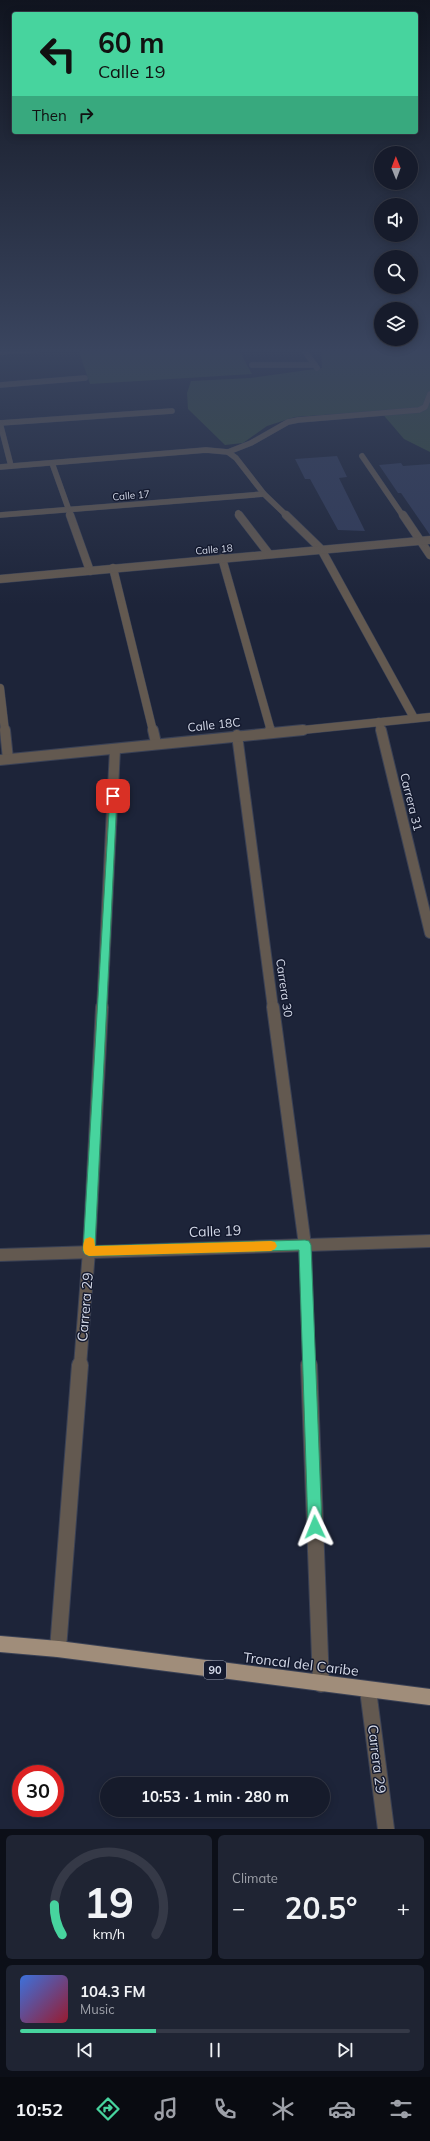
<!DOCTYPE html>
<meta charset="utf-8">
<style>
body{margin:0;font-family:Mulish,sans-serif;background:#1f2433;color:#f1f3f6;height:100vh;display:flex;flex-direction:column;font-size:15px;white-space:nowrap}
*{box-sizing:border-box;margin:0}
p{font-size:13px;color:#9ea1a9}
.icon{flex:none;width:22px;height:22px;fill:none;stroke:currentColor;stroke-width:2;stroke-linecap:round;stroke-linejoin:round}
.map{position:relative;height:1829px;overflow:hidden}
.side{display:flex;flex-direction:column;gap:6px;padding:6px;background:#0c0f18;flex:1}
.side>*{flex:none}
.top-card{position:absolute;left:12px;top:12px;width:406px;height:122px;border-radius:4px;box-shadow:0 2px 10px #0003,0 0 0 1px #353947;background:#47d49e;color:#111;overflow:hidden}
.needle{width:26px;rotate:359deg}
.tools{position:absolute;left:374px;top:146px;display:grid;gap:8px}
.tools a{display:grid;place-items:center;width:44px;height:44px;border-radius:50%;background:#161b2b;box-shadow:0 2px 10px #0003,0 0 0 1px #353947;font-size:20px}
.speed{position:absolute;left:12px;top:1765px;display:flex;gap:8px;font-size:20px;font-weight:700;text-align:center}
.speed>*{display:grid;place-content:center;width:52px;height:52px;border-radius:50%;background:#161b2b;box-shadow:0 2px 10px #0003,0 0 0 1px #353947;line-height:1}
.speed .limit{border:6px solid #d22;background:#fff;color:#111}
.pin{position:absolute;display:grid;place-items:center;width:34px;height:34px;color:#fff;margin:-17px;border-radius:8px;box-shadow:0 2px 6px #0006}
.me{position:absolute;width:44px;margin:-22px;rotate:358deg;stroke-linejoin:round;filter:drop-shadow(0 0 3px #0008)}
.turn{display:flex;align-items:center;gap:14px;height:84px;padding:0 20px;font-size:18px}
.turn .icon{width:52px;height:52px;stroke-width:2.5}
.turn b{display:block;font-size:28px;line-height:34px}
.then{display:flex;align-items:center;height:38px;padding:0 20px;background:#0003;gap:8px;font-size:15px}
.big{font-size:30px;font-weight:700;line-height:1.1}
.side .widget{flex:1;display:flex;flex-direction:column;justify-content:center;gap:6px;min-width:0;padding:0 14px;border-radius:6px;background:#1f2433}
.side .dial{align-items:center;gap:0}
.dial svg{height:104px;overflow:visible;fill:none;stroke:#353947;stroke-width:7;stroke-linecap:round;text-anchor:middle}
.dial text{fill:#f1f3f6;stroke:none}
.song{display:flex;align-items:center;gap:12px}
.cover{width:48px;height:48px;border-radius:6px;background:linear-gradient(135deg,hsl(220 70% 55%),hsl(350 70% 35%))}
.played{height:4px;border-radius:2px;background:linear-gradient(90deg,#47d49e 35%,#353947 35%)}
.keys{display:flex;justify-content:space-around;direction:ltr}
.heat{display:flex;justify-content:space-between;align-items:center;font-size:22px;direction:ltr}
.side .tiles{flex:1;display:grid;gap:6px;grid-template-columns:1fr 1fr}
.widget:last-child{grid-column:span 2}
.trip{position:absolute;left:100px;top:1777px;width:230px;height:40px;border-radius:20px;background:#161b2b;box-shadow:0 2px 10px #0003,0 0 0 1px #353947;font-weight:700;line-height:40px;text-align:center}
.tabs{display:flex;height:64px;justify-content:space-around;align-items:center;background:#090b11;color:#9ea1a9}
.tabs .icon{width:28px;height:28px}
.tabs .selected{color:#47d49e}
.tabs b{font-size:18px;color:#f1f3f6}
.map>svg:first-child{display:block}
.green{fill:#384e3e}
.building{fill:#313b5a}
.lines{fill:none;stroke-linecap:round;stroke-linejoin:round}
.minor-far4-casing{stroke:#3a4155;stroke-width:6}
.minor-far3-casing{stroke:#3a4155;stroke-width:9}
.minor-far2-casing{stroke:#3a4155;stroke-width:12}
.minor-far1-casing{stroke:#3a4155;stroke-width:14}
.minor-casing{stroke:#3a4155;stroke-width:18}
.major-casing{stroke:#3a4155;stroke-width:18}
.minor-far4{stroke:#635950;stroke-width:5.5}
.minor-far3{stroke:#635950;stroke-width:8}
.minor-far2{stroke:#635950;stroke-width:10}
.minor-far1{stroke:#635950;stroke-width:12}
.minor{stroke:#635950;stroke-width:16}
.major{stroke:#a08d7a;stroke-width:16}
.route{fill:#47d49e;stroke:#2e8a67}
.slow{fill:#f59e0b}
.labels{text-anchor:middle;stroke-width:3;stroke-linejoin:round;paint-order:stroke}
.far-street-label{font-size:10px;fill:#d5dae9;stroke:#141a2f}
.shield{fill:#141a2f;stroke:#9ba0b1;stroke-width:1}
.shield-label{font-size:11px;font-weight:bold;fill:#d5dae9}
.street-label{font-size:12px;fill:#d5dae9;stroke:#141a2f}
.near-street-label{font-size:14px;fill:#d5dae9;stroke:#141a2f}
</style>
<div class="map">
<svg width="430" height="1829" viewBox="0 0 430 1829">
<rect width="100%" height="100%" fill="#1d2439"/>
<!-- green -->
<g class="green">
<polygon points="78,349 238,349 252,374 90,384"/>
<polygon points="321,349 430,349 430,452 404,439 380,411 295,417 267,426 243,443 225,445 188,409 187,393 191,381 251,378 322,368"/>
</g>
<!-- building -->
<g class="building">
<polygon points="337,456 347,477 339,478 365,531 338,530 310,479 305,479 295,459"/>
<polygon points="401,463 403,466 430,464 430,535 401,493 398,493 379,465"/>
</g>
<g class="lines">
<!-- minor-far4 casing -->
<g class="minor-far4-casing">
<g id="minor-far4">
<polyline points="303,349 317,368"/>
<polyline points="0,352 43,349"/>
<polyline points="252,365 315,365"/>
<polyline points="0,385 85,378"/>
<polyline points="0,423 172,411"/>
<polyline points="0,423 11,466"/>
<polyline points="228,452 236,458 264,494 287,516"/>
<polyline points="362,456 403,516"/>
<polyline points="52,463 71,516"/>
<polyline points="0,467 206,450 228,452 251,443 288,422 298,420 419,410 425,407 430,394"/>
<polyline points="238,513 240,516"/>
<polyline points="0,515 264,494"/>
</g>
</g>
<!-- minor-far3 casing -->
<g class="minor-far3-casing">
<g id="minor-far3">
<polyline points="70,515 90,571"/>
<polyline points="239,515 269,554"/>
<polyline points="286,515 321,549 414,718"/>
<polyline points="403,515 430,555"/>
<polyline points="222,558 271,731"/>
<polyline points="113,568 153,731"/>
<polyline points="0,579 430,540"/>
<polyline points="0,688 5,731"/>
<polyline points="379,722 381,731"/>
<polyline points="293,731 430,717"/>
</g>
</g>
<!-- minor-far2 casing -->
<g class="minor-far2-casing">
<g id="minor-far2">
<polyline points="5,730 8,759"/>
<polyline points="153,730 156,743"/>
<polyline points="270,730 271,732"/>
<polyline points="381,730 430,933"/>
<polyline points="237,735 273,1008"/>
<polyline points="0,760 303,730"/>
<polyline points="102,1008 115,749"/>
</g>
</g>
<!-- minor-far1 casing -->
<g class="minor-far1-casing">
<g id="minor-far1">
<polyline points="273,1007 305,1245 309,1366"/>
<polyline points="0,1255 430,1241"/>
<polyline points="80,1366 89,1251 102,1007"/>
</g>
</g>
<!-- minor casing -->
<g class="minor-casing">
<g id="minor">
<polyline points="309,1365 321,1684"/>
<polyline points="58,1649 80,1365"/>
<polyline points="368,1690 386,1829"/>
</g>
</g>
<!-- major casing -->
<g class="major-casing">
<polyline id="major" points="0,1644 58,1649 430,1697"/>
</g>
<!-- minor-far4 -->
<use href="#minor-far4" class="minor-far4"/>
<!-- minor-far3 -->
<use href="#minor-far3" class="minor-far3"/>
<!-- minor-far2 -->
<use href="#minor-far2" class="minor-far2"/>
<!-- minor-far1 -->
<use href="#minor-far1" class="minor-far1"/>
<!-- minor -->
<use href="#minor" class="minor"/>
<!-- major -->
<use href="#major" class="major"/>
</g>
<!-- sky -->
<linearGradient id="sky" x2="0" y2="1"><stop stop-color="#10141f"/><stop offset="0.58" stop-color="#3a455f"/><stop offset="1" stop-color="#3a455f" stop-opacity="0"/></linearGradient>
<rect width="430" height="605" fill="url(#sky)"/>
<!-- route -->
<polygon class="route" points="110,795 117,796 95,1246 305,1240 309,1241 311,1245 322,1527 320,1532 315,1534 310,1532 308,1527 299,1250 89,1256 85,1254 83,1251"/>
<!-- slow -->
<path class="slow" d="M90,1237L94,1239L95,1246L271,1241L275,1242L277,1246L275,1249L271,1251L89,1256L85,1254C82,1249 83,1244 85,1239Z"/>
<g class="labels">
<!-- far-street labels -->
<g class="far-street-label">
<text transform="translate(131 495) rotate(-5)" y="4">Calle 17</text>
<text transform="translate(214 549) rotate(-5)" y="4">Calle 18</text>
</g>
<!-- shield labels -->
<rect class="shield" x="204" y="1661" width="22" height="18" rx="3"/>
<g class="shield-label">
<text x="215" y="1674">90</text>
</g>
<!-- street labels -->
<g class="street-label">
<text transform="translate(214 725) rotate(-6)" y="4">Calle 18C</text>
<text transform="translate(411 802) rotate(76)" y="4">Carrera 31</text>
<text transform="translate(284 988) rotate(82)" y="4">Carrera 30</text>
</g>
<!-- near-street labels -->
<g class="near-street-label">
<text transform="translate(215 1231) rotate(-2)" y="5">Calle 19</text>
<text transform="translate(85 1307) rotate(-85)" y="5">Carrera 29</text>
<text transform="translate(301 1664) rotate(7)" y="5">Troncal del Caribe</text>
<text transform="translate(377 1759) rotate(83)" y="5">Carrera 29</text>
</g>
</g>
</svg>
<div class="tools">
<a><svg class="needle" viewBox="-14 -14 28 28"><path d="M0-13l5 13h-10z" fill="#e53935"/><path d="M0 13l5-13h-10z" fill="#9ea1a9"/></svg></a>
<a><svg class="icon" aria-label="sound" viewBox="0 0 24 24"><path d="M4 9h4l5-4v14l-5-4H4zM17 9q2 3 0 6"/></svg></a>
<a><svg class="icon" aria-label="search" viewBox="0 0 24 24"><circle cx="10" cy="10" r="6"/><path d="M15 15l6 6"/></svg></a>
<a><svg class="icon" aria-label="layers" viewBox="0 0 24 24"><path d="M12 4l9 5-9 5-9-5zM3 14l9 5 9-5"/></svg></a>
</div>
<div class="speed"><div class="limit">30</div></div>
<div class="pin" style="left:113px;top:796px;background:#d93025"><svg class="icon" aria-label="arrive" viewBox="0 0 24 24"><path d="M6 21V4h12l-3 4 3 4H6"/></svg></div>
<svg class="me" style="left:315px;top:1527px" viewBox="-20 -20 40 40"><path d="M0-17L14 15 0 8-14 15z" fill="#47d49e" stroke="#fff" stroke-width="4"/></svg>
<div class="trip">10:53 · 1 min · 280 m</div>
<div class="top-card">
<div class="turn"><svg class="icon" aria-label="left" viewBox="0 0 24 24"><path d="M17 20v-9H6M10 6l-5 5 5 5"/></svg><div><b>60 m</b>Calle 19</div></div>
<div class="then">Then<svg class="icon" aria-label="right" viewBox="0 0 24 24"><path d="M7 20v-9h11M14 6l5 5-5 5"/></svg></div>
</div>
</div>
<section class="side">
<div class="tiles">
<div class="widget dial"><svg viewBox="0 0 100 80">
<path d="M14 69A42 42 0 1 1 86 69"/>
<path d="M14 69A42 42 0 0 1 8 46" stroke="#47d49e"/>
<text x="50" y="56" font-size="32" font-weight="700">19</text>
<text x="50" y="72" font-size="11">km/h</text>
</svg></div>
<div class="widget"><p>Climate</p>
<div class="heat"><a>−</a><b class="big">20.5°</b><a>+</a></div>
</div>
<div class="widget">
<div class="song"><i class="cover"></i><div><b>104.3 FM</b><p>Music</p></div></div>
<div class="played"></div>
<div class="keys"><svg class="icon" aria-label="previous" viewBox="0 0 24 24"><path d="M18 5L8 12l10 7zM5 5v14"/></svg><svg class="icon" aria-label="pause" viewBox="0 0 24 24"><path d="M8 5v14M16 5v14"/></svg><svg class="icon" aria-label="next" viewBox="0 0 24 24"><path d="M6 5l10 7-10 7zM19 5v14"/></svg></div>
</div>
</div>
</section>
<nav class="tabs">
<b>10:52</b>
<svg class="icon selected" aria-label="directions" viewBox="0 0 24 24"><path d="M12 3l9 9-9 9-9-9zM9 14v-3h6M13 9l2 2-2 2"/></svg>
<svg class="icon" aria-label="music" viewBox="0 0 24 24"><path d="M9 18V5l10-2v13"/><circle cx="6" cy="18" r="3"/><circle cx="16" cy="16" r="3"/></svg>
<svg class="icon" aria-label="phone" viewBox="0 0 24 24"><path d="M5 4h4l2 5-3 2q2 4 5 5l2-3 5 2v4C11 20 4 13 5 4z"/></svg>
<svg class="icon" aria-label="climate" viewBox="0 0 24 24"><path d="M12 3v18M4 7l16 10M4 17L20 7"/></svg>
<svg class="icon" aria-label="car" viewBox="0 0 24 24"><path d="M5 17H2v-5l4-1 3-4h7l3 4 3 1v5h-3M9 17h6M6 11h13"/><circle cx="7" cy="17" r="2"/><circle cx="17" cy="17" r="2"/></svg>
<svg class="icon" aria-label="filters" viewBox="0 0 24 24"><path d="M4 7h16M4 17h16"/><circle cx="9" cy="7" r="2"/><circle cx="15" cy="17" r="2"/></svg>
</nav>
